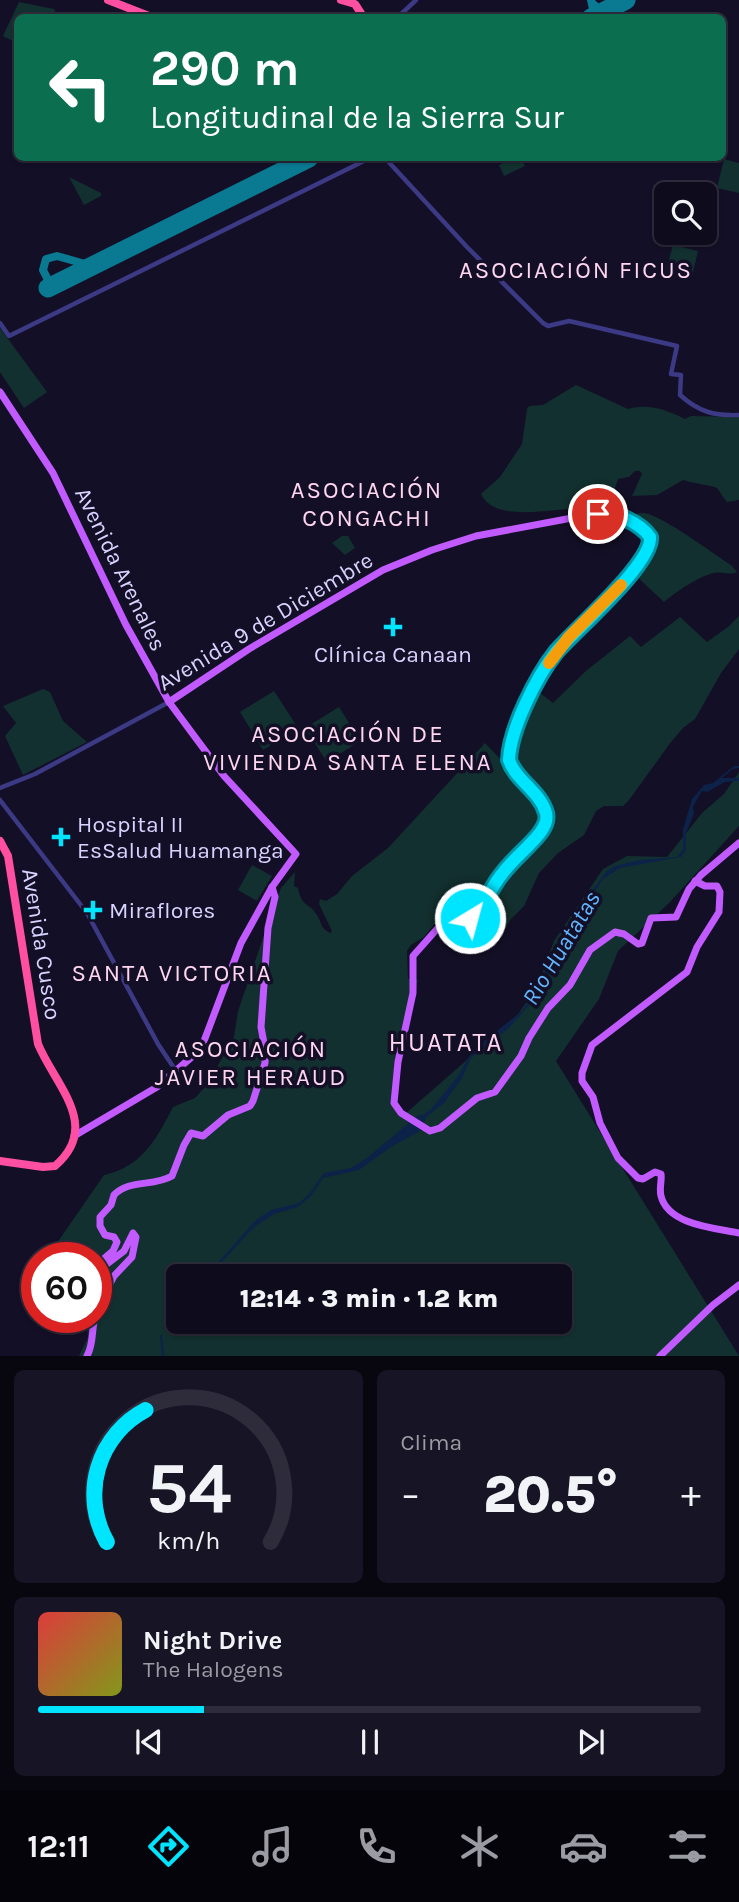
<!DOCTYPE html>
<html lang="es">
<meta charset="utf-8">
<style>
body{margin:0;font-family:Karla,sans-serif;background:#171425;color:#f1f3f6;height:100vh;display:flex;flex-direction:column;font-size:26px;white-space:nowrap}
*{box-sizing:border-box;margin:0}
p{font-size:23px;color:#9b9ba3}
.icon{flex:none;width:38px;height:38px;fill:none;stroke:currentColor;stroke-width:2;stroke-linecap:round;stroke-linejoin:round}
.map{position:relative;height:1356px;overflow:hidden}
.drawer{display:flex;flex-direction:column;gap:14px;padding:14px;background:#08060f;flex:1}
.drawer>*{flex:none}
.hud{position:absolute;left:14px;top:14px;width:712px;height:147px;border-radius:10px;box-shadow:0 2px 5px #0004,0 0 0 2px #2e2b3b;background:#0b6e4f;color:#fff;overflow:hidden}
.fabs{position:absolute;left:654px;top:182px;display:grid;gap:14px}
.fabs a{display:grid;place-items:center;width:63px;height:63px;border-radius:10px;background:#0e0b1c;box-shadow:0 2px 5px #0004,0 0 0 2px #2e2b3b;font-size:35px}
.speed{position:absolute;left:21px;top:1242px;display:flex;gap:14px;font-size:35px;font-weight:700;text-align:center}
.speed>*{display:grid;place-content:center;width:91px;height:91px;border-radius:50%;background:#0e0b1c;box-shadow:0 2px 5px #0004,0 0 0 2px #2e2b3b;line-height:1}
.speed .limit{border:10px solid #d22;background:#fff;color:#111}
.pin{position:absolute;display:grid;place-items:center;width:60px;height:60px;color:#fff;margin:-30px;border:4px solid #fff;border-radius:50%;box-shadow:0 2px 7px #0007}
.me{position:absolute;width:77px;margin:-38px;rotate:37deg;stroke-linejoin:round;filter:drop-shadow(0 0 5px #0008)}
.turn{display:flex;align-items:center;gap:24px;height:147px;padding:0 21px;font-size:32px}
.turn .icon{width:91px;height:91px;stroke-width:2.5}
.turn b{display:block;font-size:49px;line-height:60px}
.big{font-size:52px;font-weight:800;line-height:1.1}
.drawer .card{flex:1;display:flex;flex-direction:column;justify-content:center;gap:10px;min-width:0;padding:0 24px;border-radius:10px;background:#171425}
.drawer .dial{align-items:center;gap:0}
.dial svg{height:182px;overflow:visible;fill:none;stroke:#2e2b3b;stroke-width:7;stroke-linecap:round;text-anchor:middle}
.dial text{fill:#f1f3f6;stroke:none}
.song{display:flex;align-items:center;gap:21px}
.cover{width:84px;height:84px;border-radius:10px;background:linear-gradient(135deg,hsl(0 70% 55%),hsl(70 70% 35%))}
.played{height:7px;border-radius:4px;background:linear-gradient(90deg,#00e5ff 25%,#2e2b3b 25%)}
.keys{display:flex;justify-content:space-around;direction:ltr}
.heat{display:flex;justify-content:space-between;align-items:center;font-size:38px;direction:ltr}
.drawer .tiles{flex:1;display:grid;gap:14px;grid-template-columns:1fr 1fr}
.card:last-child{grid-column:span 2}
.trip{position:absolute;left:166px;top:1264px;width:406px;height:70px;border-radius:10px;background:#0e0b1c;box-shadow:0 2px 5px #0004,0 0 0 2px #2e2b3b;font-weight:800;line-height:70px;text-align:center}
.dock{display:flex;height:112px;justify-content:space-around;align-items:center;background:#06040b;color:#9b9ba3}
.dock .icon{width:49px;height:49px}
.dock .active{color:#00e5ff}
.dock b{font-size:32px;color:#f1f3f6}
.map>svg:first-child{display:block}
.green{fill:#12302f;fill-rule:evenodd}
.water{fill:#0c2248}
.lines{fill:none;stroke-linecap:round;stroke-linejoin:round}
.stream{stroke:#0c2248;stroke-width:2}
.taxiway{stroke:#0a7a92;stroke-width:8}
.runway{stroke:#0a7a92;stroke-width:19}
.minor{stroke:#3d3a85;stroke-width:4.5}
.major{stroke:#c25bff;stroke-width:7}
.highway{stroke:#ff4fa3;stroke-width:8}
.route-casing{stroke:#0095a6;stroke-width:18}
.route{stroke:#00e5ff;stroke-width:12}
.slow{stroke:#f59e0b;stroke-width:12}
.poi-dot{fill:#00e5ff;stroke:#130f26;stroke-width:2.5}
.labels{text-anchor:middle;stroke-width:7;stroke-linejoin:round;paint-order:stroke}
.street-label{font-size:23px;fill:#d9d4ff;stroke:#130f26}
.poi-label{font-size:23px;fill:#d9d4ff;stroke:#130f26;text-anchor:start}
.neighbourhood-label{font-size:24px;letter-spacing:2px;fill:#ffd6f0;stroke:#130f26}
.water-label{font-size:24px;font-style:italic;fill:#62b6ff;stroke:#130f26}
.quarter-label{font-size:26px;letter-spacing:2px;fill:#ffd6f0;stroke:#130f26}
</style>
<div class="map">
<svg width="739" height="1356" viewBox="0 0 739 1356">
<rect width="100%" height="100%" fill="#130f26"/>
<!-- green -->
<g class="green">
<polygon points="19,2 54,9 55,11 53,17 18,18 17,43 3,36"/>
<polygon points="514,158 521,158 525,166 504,176 499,165"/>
<polygon points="724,159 739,163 739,193 717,188"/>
<polygon points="69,177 101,193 101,196 84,205"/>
<polygon points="673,245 698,251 692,276 666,270"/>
<polygon points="0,328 47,392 24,408 0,372"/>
<path d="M576,385L628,409C648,403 667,410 685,419L691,416L739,417V500L727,502C723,498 721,493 717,488C715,486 691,483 683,480L657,495L632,496L642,474L640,471H635L629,477L618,479L610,503L613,507L626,517C631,516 637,513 642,513C658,512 715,555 731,565L737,572C729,576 723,571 714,573C701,575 674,593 664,602L634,574L632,566L645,548L647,539C644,535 643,529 639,526C631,520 614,514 604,510C574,501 497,529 481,494L500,477L522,444L527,409L529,406L543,405Z"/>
<polygon points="342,536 348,536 355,548 345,555 332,543"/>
<path d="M739,616V649L721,673L695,719L683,728L671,742L629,800L623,806H604L596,811L584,835L558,853L539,873L524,906L510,920L498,942H494L473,912L475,907L462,916L436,922L424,937L411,945L407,951L408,979L418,980L400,1050L396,1106L405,1114L516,1017L537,987L554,941L603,869L627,856L667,857L702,813L724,794L739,772V826L670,902L618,951L599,999L556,1061L739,1356H79L88,1337L86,1318H96V1258H51L57,1243L104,1175C142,1167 157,1138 173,1107L195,1098L206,1086L234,1037L238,1011L276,900L281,888L295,872L294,886L298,888C302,908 309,902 317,915C322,923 320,928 330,933L332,931L319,904L320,899L326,901L337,894L352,876L388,848L485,743L510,769C498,744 518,711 527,687L535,689L553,703L587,670L630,636L641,647L680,617L707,642L728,627ZM178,1276H560V1321H178Z"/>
<polygon points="43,689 50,692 63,721 87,742 23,775 5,736 16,723 3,706"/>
<polygon points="274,691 298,728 263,750 240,712"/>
<polygon points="339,707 360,741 327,762 305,728"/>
<polygon points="252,865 272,876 257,901 238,890"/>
</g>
<!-- water -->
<polygon class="water" points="734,766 739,766 739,768 733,769 722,778 739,778 739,781 725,782 707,792 702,791 693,807 694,814 686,833 686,850 681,857 620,868 603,879 573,924 538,995 508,1029 471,1058 462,1078 444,1103 426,1117 422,1130 391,1147 359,1170 323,1178 312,1195 298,1207 274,1214 254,1227 209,1276 206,1276 256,1220 271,1210 299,1203 309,1194 324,1173 351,1168 367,1158 417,1116 425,1114 432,1108 458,1076 473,1050 522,1011 539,986 548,964 572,919 606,872 615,866 640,860 677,857 683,849 683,829 692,799 704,785 713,783"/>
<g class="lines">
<!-- stream -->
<polyline class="stream" points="161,1336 163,1356"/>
<!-- taxiway -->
<g class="taxiway">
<polyline points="592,3 599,9 608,9"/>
<polyline points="589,18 593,9 591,0"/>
<polyline points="51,286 43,270 46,259 57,256 92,266"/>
</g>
<!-- runway -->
<g class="runway">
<polyline points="591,18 626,0"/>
<polyline points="48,288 309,158"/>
</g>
<!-- minor -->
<g class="minor">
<polyline points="397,18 416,0"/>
<path d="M385,158L467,247L543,323L548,326L569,321L677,346L671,374L681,375L680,395C699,412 714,416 739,415"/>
<polyline points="0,323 9,336 370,158"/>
<polyline points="0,788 35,774 169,702"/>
<polyline points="0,800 87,913 158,1044 176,1071"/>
</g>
<!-- major -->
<g class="major">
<polyline points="0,392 53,473 126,625 169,702 224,776 296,854 272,887 241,943 201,1049 157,1087 74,1136"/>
<path d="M169,702L249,649L383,570L432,550L476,536L604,512C616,513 652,529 651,543C649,564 587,618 570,636C544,665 528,697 515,734C512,742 509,751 509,760C516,782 555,800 544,826L499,877L475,914L465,920L437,929L413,956V993L398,1062L394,1103L401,1113L430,1131L440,1128L477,1098L495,1092L521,1056L529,1038L548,1008L570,985L590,950L615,932L624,934L638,944L642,943L651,918L676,917L689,889L701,875L739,843"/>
<path d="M695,881L705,886H717L720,892L719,912L697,947L687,972L592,1045L582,1073V1081L593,1097L600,1123L618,1158L638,1178L643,1179L655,1172L661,1174C662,1181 659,1188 661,1196C668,1225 715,1228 739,1233"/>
<path d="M96,1312L114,1276L132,1257L136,1237L133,1233L124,1251L103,1267L99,1266V1263L113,1251L117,1242L114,1237L105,1235L100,1226V1217L111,1205L114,1195C129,1179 153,1187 172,1176L184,1145L191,1133L203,1136L228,1115L250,1106L253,1101L265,1063V1049L261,1027L268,928L275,897L272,887"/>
<path d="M87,1356C94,1343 91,1332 95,1318"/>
<polyline points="660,1356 713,1305 739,1285"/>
</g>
<!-- highway -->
<g class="highway">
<polyline points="108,0 154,18"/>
<polyline points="341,0 355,4 364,18"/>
<path d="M0,841L8,856L38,1044C55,1085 102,1126 55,1166L43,1167L0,1161"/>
</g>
</g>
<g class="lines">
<!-- route casing -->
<g class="route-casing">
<path id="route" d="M470,918C485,908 490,888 502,874C513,859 528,848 540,833C544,827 548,821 546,813C540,791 516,781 509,760C510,729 537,676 556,652C575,630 653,563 650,537C641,524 614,510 598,514"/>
</g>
<!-- route -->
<use href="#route" class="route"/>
<!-- slow -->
<polyline class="slow" points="549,663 569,637 621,585"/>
</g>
<!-- markers -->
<g class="poi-dot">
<path d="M389.5 616.5h7v7h7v7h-7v7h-7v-7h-7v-7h7z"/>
<path d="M57.5 826.5h7v7h7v7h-7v7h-7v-7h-7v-7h7z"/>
<path d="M89.5 899.5h7v7h7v7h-7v7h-7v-7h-7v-7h7z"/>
</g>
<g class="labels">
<!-- street labels -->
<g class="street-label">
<text transform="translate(121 569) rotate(64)" y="8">Avenida Arenales</text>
<text transform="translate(265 621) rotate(-31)" y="8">Avenida 9 de Diciembre</text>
<text transform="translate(42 944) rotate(81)" y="8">Avenida Cusco</text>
</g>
<!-- poi labels -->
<g class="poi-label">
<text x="393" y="662" text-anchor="middle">Clínica Canaan</text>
<text x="77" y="832">Hospital II<tspan x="77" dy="26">EsSalud Huamanga</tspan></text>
<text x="109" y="918">Miraflores</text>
</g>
<!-- neighbourhood labels -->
<g class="neighbourhood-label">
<text x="576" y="278">ASOCIACIÓN FICUS</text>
<text x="367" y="498">ASOCIACIÓN<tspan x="367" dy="28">CONGACHI</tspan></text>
<text x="348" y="742">ASOCIACIÓN DE<tspan x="348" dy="28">VIVIENDA SANTA ELENA</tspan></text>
<text x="172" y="981">SANTA VICTORIA</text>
<text x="251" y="1057">ASOCIACIÓN<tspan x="251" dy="28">JAVIER HERAUD</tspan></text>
</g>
<!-- water labels -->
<g class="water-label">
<text transform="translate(561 948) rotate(-59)" y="8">Rio Huatatas</text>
</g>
<!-- quarter labels -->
<g class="quarter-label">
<text x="446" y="1051">HUATATA</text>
</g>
</g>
</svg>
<div class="fabs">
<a><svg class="icon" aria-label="search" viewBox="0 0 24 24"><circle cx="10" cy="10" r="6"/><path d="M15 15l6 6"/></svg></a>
</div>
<div class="speed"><div class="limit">60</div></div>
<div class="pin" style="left:598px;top:514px;background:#d93025"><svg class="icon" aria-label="arrive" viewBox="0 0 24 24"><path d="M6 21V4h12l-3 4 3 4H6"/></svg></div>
<svg class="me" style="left:470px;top:918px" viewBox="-20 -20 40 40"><circle r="17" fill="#00e5ff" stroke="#fff" stroke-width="3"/><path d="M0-11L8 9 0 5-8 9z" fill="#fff"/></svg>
<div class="trip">12:14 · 3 min · 1.2 km</div>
<div class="hud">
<div class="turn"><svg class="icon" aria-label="left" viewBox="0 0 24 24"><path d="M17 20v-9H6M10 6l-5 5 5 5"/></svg><div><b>290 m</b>Longitudinal de la Sierra Sur</div></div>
</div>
</div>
<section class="drawer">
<div class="tiles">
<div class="card dial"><svg viewBox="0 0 100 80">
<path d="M14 69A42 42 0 1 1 86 69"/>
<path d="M14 69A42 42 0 0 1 31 11" stroke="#00e5ff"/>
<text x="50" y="56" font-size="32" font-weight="700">54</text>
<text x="50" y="72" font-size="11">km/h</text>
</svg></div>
<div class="card"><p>Clima</p>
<div class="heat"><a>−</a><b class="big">20.5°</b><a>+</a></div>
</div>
<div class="card">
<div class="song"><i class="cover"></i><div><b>Night Drive</b><p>The Halogens</p></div></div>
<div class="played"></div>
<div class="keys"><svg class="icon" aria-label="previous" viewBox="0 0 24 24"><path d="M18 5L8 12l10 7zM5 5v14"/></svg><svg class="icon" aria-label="pause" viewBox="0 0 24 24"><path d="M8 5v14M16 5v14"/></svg><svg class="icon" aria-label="next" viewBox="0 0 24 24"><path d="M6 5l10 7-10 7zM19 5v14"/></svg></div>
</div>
</div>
</section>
<nav class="dock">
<b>12:11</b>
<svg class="icon active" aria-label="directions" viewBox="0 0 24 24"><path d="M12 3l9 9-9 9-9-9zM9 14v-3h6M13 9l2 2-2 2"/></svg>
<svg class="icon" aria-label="music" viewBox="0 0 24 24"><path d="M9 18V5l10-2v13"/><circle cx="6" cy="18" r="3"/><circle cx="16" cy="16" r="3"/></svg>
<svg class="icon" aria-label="phone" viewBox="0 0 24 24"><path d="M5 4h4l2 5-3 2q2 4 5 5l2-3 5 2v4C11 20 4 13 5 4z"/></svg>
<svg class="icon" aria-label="climate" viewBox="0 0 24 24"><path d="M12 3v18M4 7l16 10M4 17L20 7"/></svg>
<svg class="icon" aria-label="car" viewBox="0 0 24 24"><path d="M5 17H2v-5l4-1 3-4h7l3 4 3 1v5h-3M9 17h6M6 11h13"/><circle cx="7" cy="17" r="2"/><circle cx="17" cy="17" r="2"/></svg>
<svg class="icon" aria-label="filters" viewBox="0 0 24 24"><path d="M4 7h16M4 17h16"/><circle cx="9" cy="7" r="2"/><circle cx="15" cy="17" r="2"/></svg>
</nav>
